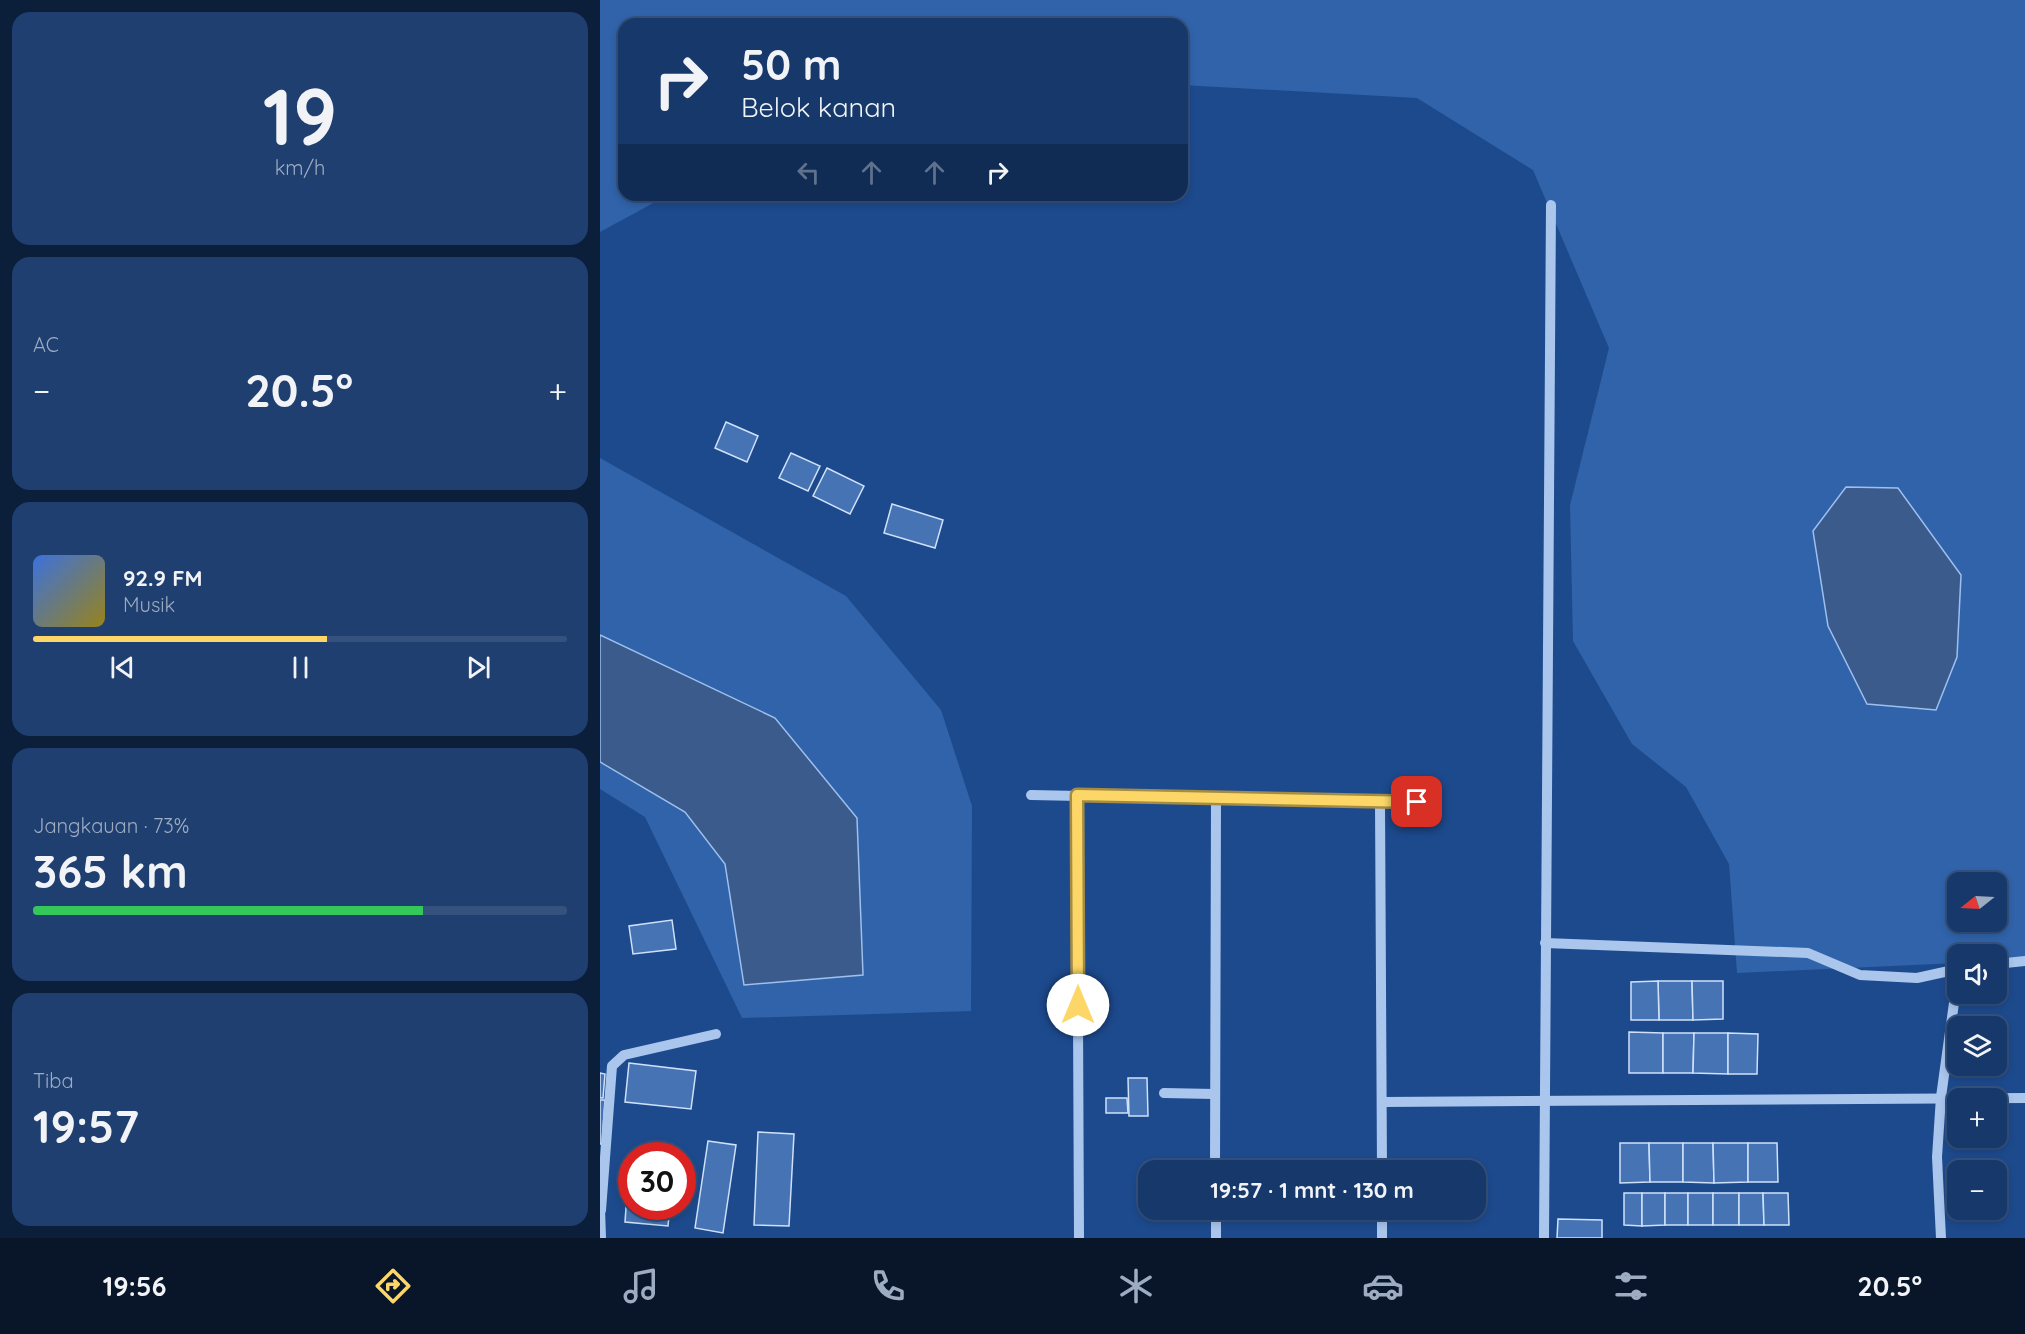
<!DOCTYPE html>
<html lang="id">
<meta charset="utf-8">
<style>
body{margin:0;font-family:Quicksand,sans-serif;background:#1f3f70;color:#f1f3f6;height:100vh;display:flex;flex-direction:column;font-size:22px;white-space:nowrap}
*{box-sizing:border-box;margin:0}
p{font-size:20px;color:#9eacc1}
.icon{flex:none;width:33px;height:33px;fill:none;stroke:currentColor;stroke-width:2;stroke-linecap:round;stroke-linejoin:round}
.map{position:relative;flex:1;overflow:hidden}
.details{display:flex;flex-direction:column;gap:12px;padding:12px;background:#0c1f3a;width:600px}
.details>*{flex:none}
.hud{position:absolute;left:18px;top:18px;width:570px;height:183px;border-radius:18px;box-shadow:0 3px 9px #0003,0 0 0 2px #35527e;background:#16386a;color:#f1f3f6;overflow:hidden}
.needle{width:39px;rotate:252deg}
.tools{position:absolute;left:1347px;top:872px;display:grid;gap:12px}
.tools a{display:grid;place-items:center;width:60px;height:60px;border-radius:12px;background:#16386a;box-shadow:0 3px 9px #0003,0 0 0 2px #35527e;font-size:30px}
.speed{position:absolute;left:18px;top:1142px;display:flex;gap:12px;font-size:30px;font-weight:700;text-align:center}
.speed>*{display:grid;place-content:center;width:78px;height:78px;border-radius:50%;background:#16386a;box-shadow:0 3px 9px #0003,0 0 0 2px #35527e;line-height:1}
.speed .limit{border:9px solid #d22;background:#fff;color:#111}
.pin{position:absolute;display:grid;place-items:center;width:51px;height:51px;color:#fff;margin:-26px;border-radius:12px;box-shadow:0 3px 9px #0006}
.me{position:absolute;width:66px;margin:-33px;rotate:0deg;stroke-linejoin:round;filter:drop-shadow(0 0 4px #0008)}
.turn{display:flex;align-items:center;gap:21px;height:126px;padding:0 24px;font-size:27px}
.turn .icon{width:78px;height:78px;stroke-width:2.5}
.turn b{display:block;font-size:42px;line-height:51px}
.lanes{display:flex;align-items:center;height:57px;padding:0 24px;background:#0003;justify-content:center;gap:30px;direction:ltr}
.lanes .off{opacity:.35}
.big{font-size:45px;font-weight:700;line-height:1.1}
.details .tile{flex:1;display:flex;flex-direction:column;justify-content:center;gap:9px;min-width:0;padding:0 21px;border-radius:18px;background:#1f3f70}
.details .dial{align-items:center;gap:0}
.dial b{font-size:78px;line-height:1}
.song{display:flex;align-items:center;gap:18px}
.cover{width:72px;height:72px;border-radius:9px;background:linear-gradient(135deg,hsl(220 70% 55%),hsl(50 70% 35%))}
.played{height:6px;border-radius:3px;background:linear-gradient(90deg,#fcd768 55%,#35527e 55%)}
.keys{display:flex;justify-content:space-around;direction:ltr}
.heat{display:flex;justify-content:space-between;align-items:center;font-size:33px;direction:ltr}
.charge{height:9px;border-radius:4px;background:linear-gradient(90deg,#34c759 73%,#35527e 0)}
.trip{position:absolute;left:538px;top:1160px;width:348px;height:60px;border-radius:18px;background:#16386a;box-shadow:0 3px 9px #0003,0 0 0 2px #35527e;font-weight:700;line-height:60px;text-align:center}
.tab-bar{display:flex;height:96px;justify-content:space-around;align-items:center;background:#09162a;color:#9eacc1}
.tab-bar .icon{width:42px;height:42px}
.tab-bar .selected{color:#fcd768}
.tab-bar b{font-size:27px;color:#f1f3f6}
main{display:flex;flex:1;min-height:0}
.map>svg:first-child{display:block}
.green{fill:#3063aa;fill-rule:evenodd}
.water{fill:#3b5b8c;stroke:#9dc0ee;stroke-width:1.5}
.building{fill:#4573b4;stroke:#cfe1f9;stroke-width:1.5}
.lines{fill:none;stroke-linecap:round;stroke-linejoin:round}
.minor{stroke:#aac6ed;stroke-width:10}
.route-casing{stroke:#a48c44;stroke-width:15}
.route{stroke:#fcd768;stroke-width:10}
</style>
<main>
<section class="details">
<div class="tile dial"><b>19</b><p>km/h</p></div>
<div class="tile"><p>AC</p>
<div class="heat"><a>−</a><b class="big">20.5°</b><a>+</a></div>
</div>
<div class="tile">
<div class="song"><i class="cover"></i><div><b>92.9 FM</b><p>Musik</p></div></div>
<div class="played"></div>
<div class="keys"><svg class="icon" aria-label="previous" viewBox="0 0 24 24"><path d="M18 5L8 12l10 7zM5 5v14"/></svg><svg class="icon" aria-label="pause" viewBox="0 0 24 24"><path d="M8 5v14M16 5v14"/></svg><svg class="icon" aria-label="next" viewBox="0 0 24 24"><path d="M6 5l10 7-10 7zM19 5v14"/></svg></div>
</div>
<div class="tile"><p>Jangkauan · 73%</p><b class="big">365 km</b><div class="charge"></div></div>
<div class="tile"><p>Tiba</p><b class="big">19:57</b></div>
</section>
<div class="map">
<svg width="1425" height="1238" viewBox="0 0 1425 1238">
<rect width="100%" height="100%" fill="#1d4a8d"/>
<!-- green -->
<g class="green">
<path d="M0,0H1425V960L1397,962L1396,954H1358L1357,963L1137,973L1129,864L1086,787L1032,744L973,641L970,505L1009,348L933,170L817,98L582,85V24H24V195H68L0,232ZM1358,882H1396V921H1358Z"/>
<polygon points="0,458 246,596 341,710 372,806 371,1011 142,1018 45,817 0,789"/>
</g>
<!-- water -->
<g class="water">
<polygon points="1246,487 1298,488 1361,575 1357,657 1336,710 1267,704 1228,626 1213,531"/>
<polygon points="0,635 175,718 257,818 263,975 144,985 125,864 85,812 0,762"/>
</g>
<!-- building -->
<g class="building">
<polygon points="126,422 158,436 147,462 115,448"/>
<polygon points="191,453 220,466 208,491 179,478"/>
<polygon points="227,468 264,486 250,514 213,496"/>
<polygon points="292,504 343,520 335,548 284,533"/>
<polygon points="72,920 76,949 33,954 29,926"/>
<polygon points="1058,981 1092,981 1093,1020 1059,1020"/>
<polygon points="1058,981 1059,1020 1031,1020 1031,982"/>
<polygon points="1092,981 1123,981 1123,1019 1093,1020"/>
<polygon points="1029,1032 1063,1033 1063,1073 1029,1073"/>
<polygon points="1063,1033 1094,1033 1093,1073 1063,1073"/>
<polygon points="1094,1033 1128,1033 1128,1074 1093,1073"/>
<polygon points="1128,1033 1158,1034 1157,1074 1128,1074"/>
<polygon points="29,1063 96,1071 91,1109 25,1102"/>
<polygon points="0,1073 5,1074 3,1098 0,1098"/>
<polygon points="528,1078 547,1078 548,1116 529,1116"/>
<polygon points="506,1098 527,1098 528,1113 506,1113"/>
<polygon points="0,1100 5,1100 2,1144 0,1144"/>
<polygon points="158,1132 194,1134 189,1226 154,1225"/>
<polygon points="108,1141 136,1145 123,1233 95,1228"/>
<polygon points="1020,1143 1049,1143 1050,1182 1020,1183"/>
<polygon points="1049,1143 1083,1143 1083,1182 1050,1182"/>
<polygon points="1083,1143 1113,1143 1114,1183 1083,1182"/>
<polygon points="1113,1143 1148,1143 1148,1182 1114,1183"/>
<polygon points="1148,1143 1177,1143 1178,1182 1148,1182"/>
<polygon points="28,1179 32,1179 32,1206 70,1206 68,1226 25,1222"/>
<polygon points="1024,1193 1042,1193 1042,1226 1024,1225"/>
<polygon points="1042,1193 1065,1193 1065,1225 1042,1226"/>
<rect x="1065" y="1193" width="23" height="32"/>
<rect x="1088" y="1193" width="25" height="32"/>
<rect x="1113" y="1193" width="26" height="32"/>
<polygon points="1139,1193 1163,1193 1164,1225 1139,1225"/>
<polygon points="1163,1193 1188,1193 1189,1225 1164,1225"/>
<polygon points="958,1219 1002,1220 1002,1238 957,1238"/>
</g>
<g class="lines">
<!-- minor -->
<g class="minor">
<polyline points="431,795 817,803"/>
<polyline points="477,795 479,1238"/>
<polyline points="780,802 782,1170"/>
<polyline points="945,943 1208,953 1260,975 1317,978 1358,969"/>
<polyline points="1396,964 1425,961"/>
<polyline points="564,1093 614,1094"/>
<polyline points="783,1102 1425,1098"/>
<polyline points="615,1170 616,799"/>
<polyline points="0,1209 1,1238"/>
<polyline points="616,1209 616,1238"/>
<polyline points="1,1210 12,1066 24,1055 116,1034"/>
<polyline points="782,1238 782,1209"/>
<polyline points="944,1238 951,205"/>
<polyline points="1341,1238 1337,1157 1341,1097 1358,974"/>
</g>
</g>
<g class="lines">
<!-- route casing -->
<g class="route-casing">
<polyline id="route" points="478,1005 477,795 817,802"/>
</g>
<!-- route -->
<use href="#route" class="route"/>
</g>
</svg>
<div class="tools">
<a><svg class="needle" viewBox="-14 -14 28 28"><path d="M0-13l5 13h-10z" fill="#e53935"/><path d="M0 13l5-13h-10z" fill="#9eacc1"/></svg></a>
<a><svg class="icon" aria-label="sound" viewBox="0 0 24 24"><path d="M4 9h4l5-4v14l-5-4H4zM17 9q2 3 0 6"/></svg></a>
<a><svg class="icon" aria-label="layers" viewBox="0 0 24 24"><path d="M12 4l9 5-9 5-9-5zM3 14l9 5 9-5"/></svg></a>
<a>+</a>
<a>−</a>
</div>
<div class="speed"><div class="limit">30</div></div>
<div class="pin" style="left:817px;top:802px;background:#d93025"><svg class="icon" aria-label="arrive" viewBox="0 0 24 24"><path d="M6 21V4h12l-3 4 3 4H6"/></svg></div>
<svg class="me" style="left:478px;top:1005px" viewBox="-20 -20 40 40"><circle r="19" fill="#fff"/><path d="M0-13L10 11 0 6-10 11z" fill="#fcd768"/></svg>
<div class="trip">19:57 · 1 mnt · 130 m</div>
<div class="hud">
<div class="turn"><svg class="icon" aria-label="right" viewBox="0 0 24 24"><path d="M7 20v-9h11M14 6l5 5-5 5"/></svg><div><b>50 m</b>Belok kanan</div></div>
<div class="lanes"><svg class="icon off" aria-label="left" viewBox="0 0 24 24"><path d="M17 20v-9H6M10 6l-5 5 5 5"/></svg><svg class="icon off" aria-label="ahead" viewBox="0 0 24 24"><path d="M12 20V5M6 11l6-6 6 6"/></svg><svg class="icon off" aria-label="ahead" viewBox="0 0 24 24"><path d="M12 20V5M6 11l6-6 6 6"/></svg><svg class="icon" aria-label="right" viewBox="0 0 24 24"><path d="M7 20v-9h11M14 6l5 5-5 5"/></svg></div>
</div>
</div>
</main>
<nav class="tab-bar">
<b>19:56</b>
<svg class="icon selected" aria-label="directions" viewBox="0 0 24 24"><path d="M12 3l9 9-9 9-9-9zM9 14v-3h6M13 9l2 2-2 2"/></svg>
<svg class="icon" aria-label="music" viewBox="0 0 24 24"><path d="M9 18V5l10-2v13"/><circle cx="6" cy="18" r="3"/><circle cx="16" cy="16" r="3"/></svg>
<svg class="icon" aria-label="phone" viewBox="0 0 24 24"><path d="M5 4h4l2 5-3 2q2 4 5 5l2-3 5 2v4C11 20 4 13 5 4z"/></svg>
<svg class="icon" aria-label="climate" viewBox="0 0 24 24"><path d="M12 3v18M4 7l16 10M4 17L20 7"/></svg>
<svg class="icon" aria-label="car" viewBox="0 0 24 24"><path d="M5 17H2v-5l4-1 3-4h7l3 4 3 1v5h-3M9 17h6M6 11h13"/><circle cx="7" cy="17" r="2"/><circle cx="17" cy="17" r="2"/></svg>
<svg class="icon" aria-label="filters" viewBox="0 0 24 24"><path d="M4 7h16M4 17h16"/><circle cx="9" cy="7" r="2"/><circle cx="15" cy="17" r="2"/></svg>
<b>20.5°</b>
</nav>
